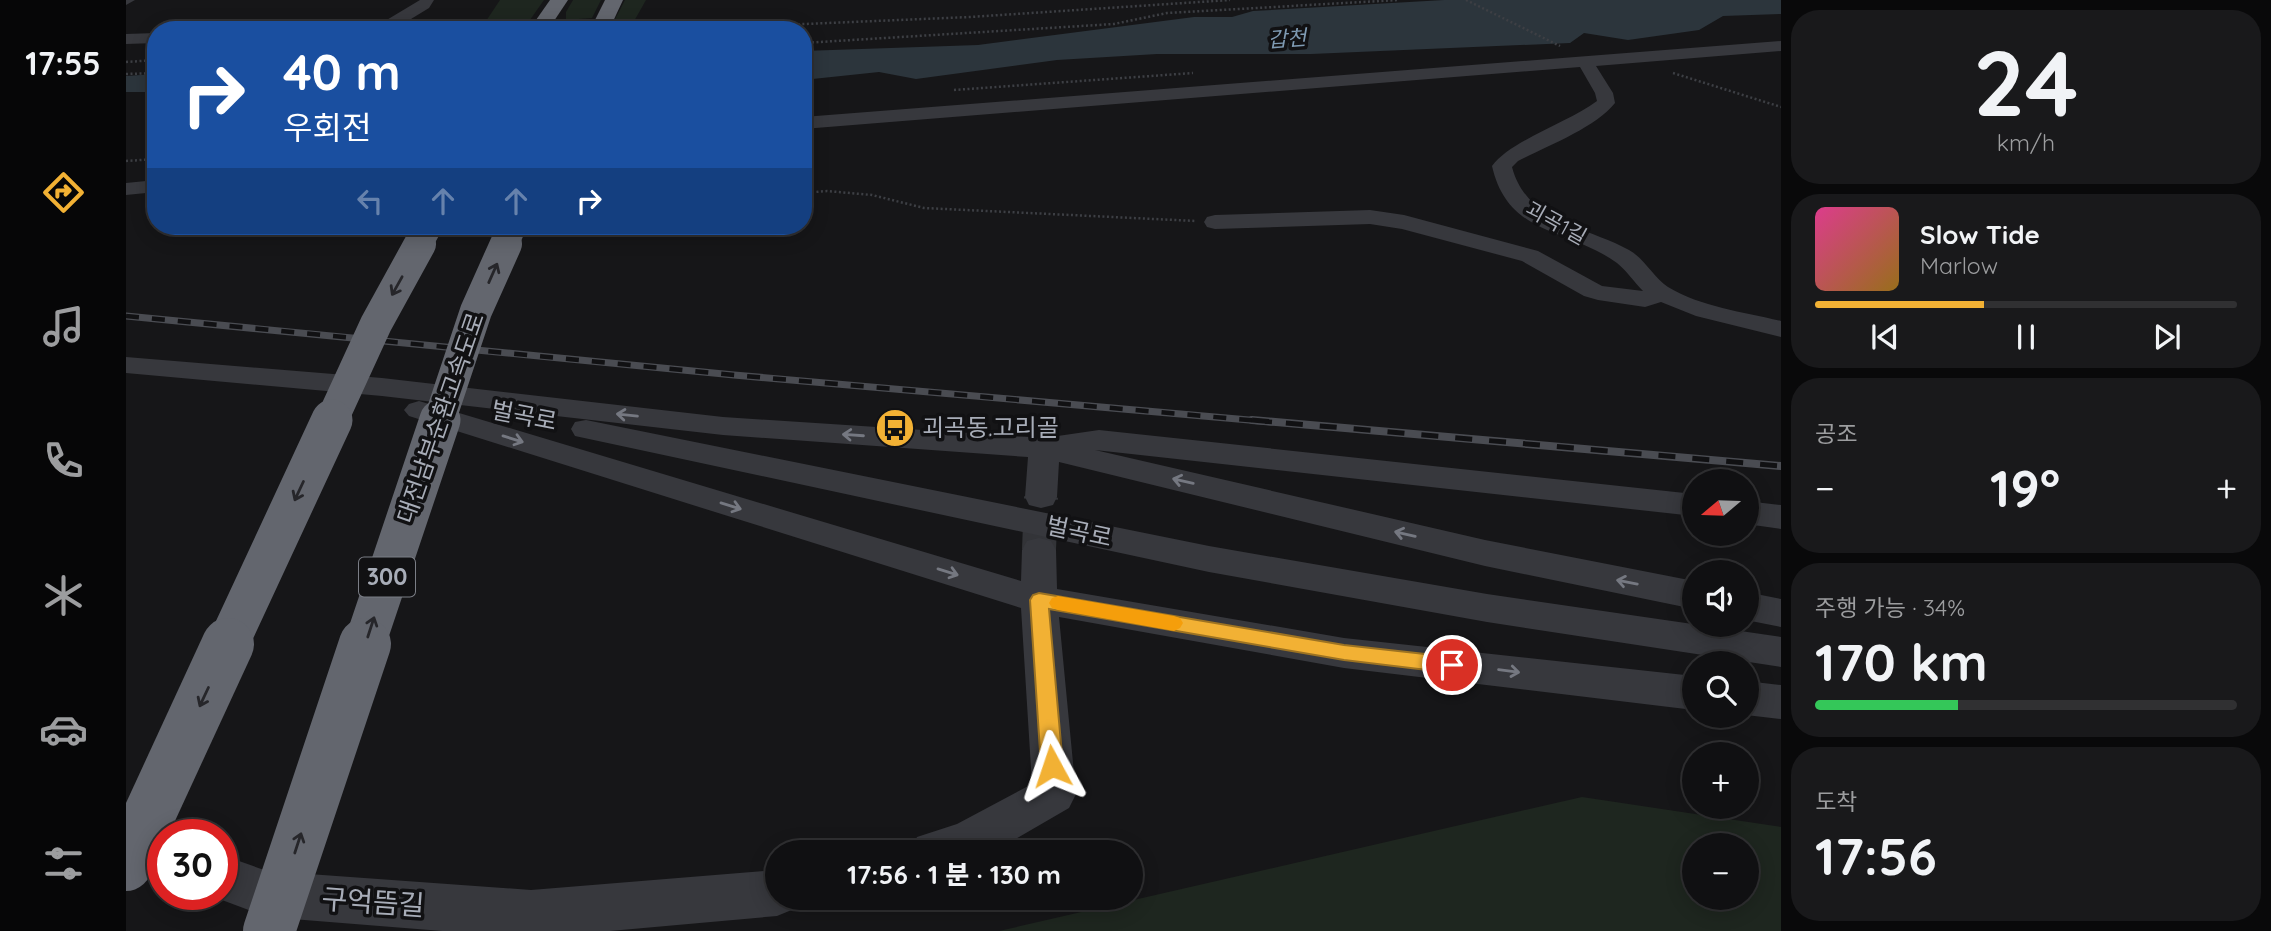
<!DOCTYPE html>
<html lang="ko">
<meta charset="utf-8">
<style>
body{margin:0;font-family:Quicksand,"Noto Sans KR",sans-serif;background:#19191b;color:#f1f3f6;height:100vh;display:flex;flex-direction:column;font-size:26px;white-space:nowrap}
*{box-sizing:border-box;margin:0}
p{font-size:23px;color:#9c9d9f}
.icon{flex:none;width:38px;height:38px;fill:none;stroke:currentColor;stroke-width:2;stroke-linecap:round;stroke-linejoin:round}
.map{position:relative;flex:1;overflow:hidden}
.details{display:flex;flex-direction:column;gap:10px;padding:10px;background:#09090a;width:490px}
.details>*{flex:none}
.guide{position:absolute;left:21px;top:21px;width:665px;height:214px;border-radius:28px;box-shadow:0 4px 18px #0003,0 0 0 2px #303032;background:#1a4fa0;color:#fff;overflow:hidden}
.needle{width:46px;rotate:251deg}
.buttons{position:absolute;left:1556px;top:469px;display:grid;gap:14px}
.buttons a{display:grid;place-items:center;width:77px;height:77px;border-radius:50%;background:#101012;box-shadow:0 4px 18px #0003,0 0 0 2px #303032;font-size:35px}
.speed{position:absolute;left:21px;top:819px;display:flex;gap:14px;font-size:35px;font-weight:700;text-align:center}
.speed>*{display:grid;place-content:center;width:91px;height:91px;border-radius:50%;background:#101012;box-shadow:0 4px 18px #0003,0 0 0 2px #303032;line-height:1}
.speed .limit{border:10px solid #d22;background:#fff;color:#111}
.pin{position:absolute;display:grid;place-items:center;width:60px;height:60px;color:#fff;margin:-30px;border:4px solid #fff;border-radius:50%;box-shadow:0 2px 7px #0007}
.me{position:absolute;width:77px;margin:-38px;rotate:355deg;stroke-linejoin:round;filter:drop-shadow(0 0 5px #0008)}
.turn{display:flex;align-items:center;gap:24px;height:147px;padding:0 21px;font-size:32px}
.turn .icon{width:91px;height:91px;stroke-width:2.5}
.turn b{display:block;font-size:49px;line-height:60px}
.lanes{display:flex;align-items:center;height:66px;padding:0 21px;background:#0003;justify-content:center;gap:35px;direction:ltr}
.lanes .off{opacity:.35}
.big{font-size:52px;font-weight:800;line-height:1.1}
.details .widget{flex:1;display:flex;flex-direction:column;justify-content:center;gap:10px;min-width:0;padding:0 24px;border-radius:28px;background:#19191b}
.details .dial{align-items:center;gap:0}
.dial b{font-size:91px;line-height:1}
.song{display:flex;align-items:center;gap:21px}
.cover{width:84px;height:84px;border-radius:10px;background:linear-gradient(135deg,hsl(330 70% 55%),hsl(40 70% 35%))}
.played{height:7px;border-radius:4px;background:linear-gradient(90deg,#f2b134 40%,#303032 40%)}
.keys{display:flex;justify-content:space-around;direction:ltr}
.heat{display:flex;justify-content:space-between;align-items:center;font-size:38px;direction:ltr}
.charge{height:10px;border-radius:5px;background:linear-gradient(90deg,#34c759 34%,#303032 0)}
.trip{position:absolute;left:639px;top:840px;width:378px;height:70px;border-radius:35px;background:#101012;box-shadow:0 4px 18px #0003,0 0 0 2px #303032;font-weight:800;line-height:70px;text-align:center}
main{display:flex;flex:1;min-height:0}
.dock{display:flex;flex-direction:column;width:126px;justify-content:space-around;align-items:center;background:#060607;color:#9c9d9f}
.dock .icon{width:49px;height:49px}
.dock .current{color:#f2b134}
.dock b{font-size:32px;color:#f1f3f6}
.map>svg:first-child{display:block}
.green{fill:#1e261f;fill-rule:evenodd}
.water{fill:#2c353c}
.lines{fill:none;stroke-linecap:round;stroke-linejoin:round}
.minor-tunnel{stroke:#333438;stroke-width:34;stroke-dasharray:34 17;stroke-linecap:butt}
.path{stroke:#3d3f44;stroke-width:2.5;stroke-dasharray:2 2.5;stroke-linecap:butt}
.minor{fill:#37383d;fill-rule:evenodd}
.highway{fill:#63666e;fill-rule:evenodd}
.rail-far1-casing{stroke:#4a4c52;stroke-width:7}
.rail-casing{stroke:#4a4c52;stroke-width:8}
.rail-far1{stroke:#111113;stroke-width:4.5;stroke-dasharray:13;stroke-linecap:butt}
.rail{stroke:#111113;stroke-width:5;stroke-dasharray:17;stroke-linecap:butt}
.highway-bridge-far3{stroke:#63666e;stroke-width:25}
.highway-bridge-far2{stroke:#63666e;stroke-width:32}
.highway-bridge-far1{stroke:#63666e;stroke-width:41}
.highway-bridge{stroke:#63666e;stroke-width:52}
.oneway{stroke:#26262a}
.oneway2{stroke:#757881}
.route{fill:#f2b134;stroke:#9d7322;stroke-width:2}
.slow{fill:#f59e0b}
.labels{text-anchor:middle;stroke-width:7;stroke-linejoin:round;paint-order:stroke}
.far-water-label{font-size:21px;font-style:italic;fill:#7f9bb3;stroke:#111113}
.far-street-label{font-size:21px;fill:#a8adb8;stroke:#111113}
.shield{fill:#111113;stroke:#7b7e86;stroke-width:2}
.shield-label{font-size:23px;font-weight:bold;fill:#a8adb8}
.street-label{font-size:24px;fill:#a8adb8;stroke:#111113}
.poi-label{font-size:24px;fill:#a8adb8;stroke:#111113;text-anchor:start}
.near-street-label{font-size:28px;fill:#a8adb8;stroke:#111113}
</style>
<main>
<nav class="dock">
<b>17:55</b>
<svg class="icon current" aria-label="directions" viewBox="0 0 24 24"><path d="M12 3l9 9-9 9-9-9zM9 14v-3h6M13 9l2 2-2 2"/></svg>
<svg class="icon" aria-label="music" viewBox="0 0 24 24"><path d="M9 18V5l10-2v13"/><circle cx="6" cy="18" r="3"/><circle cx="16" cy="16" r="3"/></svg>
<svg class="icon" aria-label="phone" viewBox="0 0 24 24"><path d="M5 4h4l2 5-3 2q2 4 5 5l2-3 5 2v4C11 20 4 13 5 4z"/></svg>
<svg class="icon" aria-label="climate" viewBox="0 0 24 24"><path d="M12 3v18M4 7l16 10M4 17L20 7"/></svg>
<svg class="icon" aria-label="car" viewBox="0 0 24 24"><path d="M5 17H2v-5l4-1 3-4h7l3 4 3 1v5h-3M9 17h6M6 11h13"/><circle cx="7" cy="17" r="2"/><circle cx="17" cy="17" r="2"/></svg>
<svg class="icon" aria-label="filters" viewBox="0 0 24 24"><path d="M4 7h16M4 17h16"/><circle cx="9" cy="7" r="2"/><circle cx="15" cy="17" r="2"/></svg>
</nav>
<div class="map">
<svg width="1655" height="931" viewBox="0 0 1655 931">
<rect width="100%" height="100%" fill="#161618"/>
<!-- green -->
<g class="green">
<polygon points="374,0 418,0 399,27 376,27 360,21"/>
<polygon points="447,0 475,0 466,18 440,20 440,12"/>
<polygon points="499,0 520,0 507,23 487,23"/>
<path d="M1456,797L1655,827V931H873ZM1568,845H1620V898H1568Z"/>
</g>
<!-- water -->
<g class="water">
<polygon points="1318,0 1655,0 1655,14 1597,16 1573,30 1502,40 1458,33 1444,43 1185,54 1031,54 931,60 790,79 753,72 677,80 677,51 852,45 1068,17 1106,17 1127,11"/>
<polygon points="30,74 30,92 0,92 0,76"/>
</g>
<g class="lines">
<!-- minor-tunnel -->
<polyline class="minor-tunnel" points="913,550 915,497"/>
<!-- path -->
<g class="path">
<polyline points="1340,0 1434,46"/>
<polyline points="537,30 844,17 1104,0"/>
<polyline points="677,43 988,24 1041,13 1272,0"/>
<polyline points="0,62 30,60"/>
<polyline points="1547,73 1655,107"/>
<polyline points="0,74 30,73"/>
<polyline points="828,90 1067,73"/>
<polyline points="0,161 30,159"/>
<polyline points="677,193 701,191 746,195 798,208 1070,221"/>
</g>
<!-- minor -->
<g class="minor">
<polygon points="0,0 9,0 0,5"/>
<polygon points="294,0 308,0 303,8 267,30 193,30 201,25 254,24"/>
<polygon points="30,33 30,43 0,44 0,34"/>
<path d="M1655,41V51L1470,66L1487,93L1489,103C1469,128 1421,146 1392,161L1386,167C1401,223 1459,226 1503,250C1519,259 1527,277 1542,287C1575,307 1618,312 1655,321V337L1570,316L1535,302L1519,307L1472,300L1458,296L1396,261L1276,229L1244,224L1089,229L1081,227L1078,222L1081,217L1089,215L1244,210L1278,215L1412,251L1476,286L1517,291C1508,282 1501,271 1491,263C1443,228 1382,237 1366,166C1384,141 1443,122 1471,101L1469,93L1454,67L677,129V117Z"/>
<polygon points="30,180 30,192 0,195 0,183"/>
<polygon points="0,357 256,378 597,417 918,438 973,430 1568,494 1568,516 969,450 1359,540 1568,581 1568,609 1359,566 933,462 931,497 927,505 915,508 903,505 899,497 902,457 597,435 256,396 0,373"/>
<polygon points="293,401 895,581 896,550 901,541 913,538 925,541 930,550 931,589 1218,638 1568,676 1568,710 1218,668 933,617 950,794 943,808 867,852 784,852 791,837 831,824 906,784 895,608 283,416 278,410 283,404"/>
<polygon points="460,420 1083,546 1361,594 1655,637 1655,667 1361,622 1083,572 449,436 445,429 449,422"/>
<polygon points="1620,501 1655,505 1655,529 1620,524"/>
<polygon points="1620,592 1655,599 1655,627 1620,620"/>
<polygon points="1620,681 1655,685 1655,719 1620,715"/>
<polygon points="96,855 141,871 405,890 651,870 651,898 673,898 668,909 651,916 484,931 316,931 141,917 80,894 96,894"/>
</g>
<!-- highway -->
<g class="highway">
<polygon points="424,0 442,0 422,30 403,30"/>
<polygon points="479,0 497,0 483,30 464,30"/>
</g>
<!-- rail-far1 casing -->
<g class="rail-far1-casing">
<polyline id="rail-far1" points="0,316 608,375 1146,422"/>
</g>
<!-- rail casing -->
<g class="rail-casing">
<polyline id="rail" points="1126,420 1655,466"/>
</g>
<!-- rail-far1 -->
<use href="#rail-far1" class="rail-far1"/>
<!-- rail -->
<use href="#rail" class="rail"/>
<!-- highway-bridge-far3 -->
<g class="highway-bridge-far3">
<polyline points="293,246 304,226"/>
<polyline points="379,246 388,226"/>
</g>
<!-- highway-bridge-far2 -->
<g class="highway-bridge-far2">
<polyline points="205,422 250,324 294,244"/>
<polyline points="313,422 350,311 380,244"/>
</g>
<!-- highway-bridge-far1 -->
<g class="highway-bridge-far1">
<polyline points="101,646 206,420"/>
<polyline points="238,646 314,420"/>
</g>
<!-- highway-bridge -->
<g class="highway-bridge">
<polyline points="0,865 102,644"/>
<polyline points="143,931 239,644"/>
</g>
</g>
<!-- one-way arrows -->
<defs><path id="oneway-shaft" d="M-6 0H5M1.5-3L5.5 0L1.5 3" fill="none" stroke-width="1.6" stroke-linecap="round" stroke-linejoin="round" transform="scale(1.75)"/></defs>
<g class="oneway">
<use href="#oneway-shaft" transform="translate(367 273) rotate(-66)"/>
<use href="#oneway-shaft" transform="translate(271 286) rotate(119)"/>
<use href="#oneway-shaft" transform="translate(173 491) rotate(115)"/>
<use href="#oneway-shaft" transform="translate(245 627) rotate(-72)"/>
<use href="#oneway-shaft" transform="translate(78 697) rotate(115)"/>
<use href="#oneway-shaft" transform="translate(172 843) rotate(-72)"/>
</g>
<g class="oneway2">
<use href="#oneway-shaft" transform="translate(501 415) rotate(-174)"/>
<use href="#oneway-shaft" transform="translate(727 435) rotate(-176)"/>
<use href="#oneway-shaft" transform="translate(387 439) rotate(17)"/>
<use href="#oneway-shaft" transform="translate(1057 481) rotate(-167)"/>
<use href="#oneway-shaft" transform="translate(605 506) rotate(17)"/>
<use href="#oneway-shaft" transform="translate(1279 534) rotate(-167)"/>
<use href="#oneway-shaft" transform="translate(822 572) rotate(17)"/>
<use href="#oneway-shaft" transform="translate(1501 582) rotate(-169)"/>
<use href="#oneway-shaft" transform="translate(1383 671) rotate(7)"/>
</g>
<!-- route -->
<polygon class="route" points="913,593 1218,645 1326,657 1333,659 1336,665 1333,670 1326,673 1218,660 923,609 937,766 933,773 926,776 918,773 915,766 904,600 907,595"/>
<!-- slow -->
<polygon class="slow" points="932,596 1048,616 1054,618 1057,623 1054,628 1048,631 932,610 926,608 923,603 926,598"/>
<!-- icons -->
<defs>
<g id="bus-disc" transform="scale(2.0125)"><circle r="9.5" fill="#f2b134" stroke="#111113"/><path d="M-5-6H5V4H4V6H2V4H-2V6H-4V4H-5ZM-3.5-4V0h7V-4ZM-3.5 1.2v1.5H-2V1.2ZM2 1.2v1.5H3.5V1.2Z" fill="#111"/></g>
</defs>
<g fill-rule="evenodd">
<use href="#bus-disc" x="769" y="428"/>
</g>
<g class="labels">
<!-- far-water labels -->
<g class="far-water-label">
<text transform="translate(1161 39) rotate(-4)" y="7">갑천</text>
</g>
<!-- far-street labels -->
<g class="far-street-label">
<text transform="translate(1430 223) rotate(29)" y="7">괴곡1길</text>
</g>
<!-- shield labels -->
<rect class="shield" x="233" y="557.5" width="56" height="39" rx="5"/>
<g class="shield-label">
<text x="261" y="585">300</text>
</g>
<!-- street labels -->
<g class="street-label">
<text transform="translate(398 416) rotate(11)" y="8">벌곡로</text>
<text transform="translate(315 418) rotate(-71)" y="8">대전남부순환고속도로</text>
<text transform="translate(953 532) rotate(12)" y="8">벌곡로</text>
</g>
<!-- poi labels -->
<g class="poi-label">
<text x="796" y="436">괴곡동.고리골</text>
</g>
<!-- near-street labels -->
<g class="near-street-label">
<text transform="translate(247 902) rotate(4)" y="10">구억뜸길</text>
</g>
</g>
</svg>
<div class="buttons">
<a><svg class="needle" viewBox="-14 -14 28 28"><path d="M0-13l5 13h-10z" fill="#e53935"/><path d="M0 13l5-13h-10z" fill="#9c9d9f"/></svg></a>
<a><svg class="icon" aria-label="sound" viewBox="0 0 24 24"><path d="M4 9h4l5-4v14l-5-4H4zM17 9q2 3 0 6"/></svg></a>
<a><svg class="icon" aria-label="search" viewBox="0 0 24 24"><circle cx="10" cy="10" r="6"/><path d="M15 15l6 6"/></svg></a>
<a>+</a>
<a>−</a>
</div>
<div class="speed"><div class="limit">30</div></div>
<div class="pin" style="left:1326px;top:665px;background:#d93025"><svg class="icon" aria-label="arrive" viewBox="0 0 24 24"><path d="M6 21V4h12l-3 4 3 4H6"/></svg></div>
<svg class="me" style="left:926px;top:766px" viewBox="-20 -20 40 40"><path d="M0-17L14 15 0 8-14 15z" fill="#f2b134" stroke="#fff" stroke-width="4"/></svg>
<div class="trip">17:56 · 1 분 · 130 m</div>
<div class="guide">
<div class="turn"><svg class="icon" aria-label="right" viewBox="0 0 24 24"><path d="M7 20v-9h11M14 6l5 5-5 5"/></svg><div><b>40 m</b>우회전</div></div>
<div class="lanes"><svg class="icon off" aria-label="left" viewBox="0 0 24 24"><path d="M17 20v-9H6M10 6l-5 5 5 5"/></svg><svg class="icon off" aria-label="ahead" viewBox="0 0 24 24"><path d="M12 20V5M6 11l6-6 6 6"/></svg><svg class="icon off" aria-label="ahead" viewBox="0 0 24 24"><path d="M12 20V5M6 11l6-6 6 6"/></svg><svg class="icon" aria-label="right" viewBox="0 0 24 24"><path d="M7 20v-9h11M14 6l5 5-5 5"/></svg></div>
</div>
</div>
<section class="details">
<div class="widget dial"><b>24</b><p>km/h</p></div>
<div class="widget">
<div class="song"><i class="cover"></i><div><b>Slow Tide</b><p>Marlow</p></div></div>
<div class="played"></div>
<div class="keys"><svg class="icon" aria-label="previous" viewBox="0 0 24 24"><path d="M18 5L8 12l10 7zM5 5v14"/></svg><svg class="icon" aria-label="pause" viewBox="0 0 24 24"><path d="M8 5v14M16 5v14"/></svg><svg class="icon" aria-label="next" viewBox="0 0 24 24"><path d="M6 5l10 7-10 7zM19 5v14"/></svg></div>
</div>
<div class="widget"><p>공조</p>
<div class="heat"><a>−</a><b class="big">19°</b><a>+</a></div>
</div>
<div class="widget"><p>주행 가능 · 34%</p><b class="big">170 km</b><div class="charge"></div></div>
<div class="widget"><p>도착</p><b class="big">17:56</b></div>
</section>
</main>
